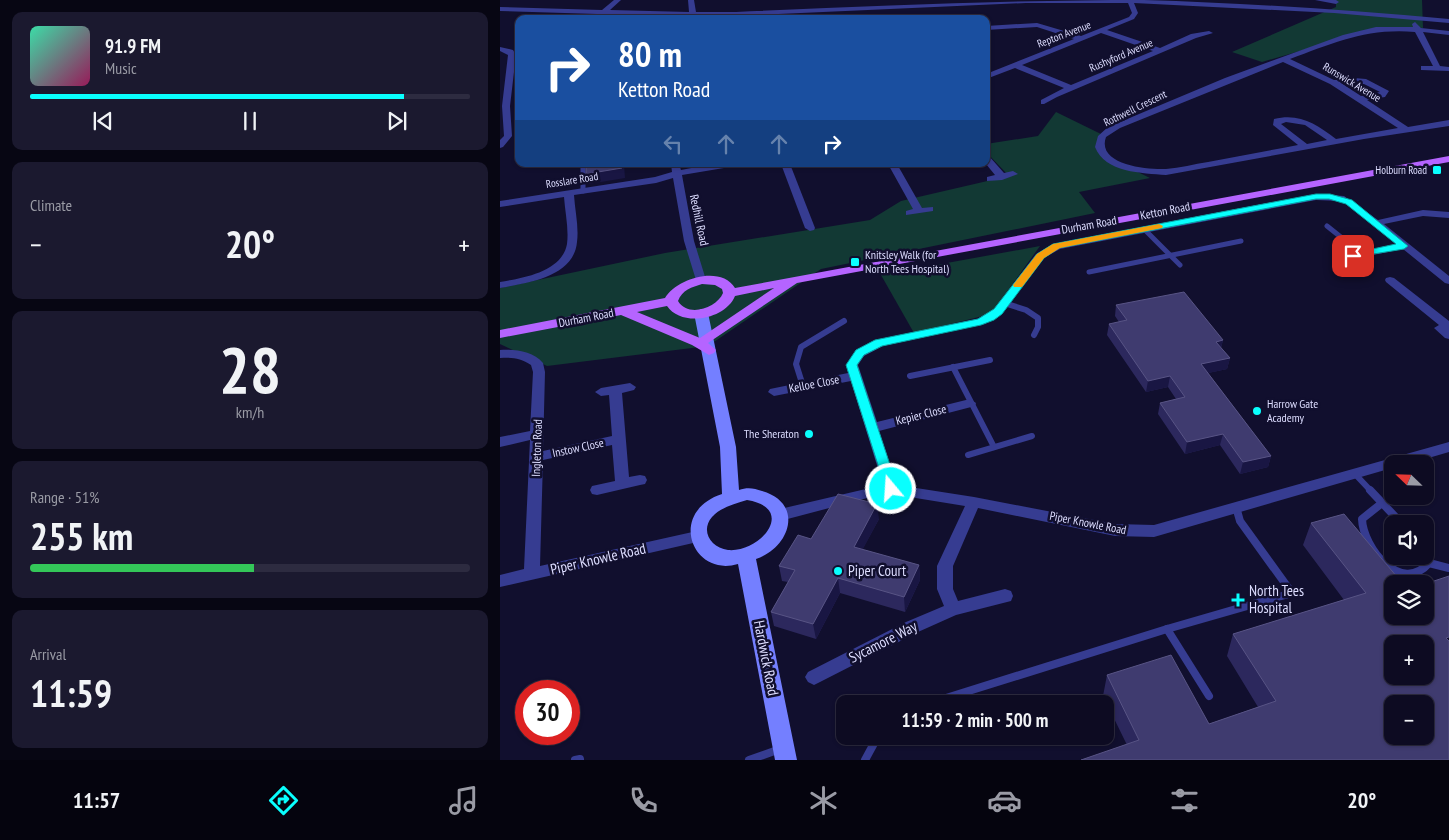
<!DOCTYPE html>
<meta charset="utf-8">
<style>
body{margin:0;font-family:"PT Sans Narrow",sans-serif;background:#1b192f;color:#f1f3f6;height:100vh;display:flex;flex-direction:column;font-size:19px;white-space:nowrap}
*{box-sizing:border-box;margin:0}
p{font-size:16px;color:#9a9ba5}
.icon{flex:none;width:28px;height:28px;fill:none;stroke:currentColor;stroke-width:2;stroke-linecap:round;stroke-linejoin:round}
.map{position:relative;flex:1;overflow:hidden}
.panel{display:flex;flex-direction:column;gap:12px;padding:12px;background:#070613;width:500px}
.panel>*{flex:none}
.hud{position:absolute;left:15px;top:15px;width:475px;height:152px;border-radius:10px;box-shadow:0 1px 4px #0004,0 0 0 1px #2d2b40;background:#1a4fa0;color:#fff;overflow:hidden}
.needle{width:32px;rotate:293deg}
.tools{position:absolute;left:884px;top:455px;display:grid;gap:10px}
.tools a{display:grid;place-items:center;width:50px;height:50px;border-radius:10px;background:#0d0b22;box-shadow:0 1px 4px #0004,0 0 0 1px #2d2b40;font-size:25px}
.speed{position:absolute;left:15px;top:680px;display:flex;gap:10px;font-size:25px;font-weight:700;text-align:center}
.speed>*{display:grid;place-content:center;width:65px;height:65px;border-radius:50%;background:#0d0b22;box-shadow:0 1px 4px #0004,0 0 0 1px #2d2b40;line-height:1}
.speed .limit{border:8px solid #d22;background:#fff;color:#111}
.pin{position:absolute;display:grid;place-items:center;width:42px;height:42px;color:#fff;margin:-21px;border-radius:10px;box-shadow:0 2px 8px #0006}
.me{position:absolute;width:55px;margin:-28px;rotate:342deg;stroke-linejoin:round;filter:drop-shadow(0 0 4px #0008)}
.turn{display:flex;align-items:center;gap:18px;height:105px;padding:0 20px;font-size:22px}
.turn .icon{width:65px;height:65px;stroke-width:2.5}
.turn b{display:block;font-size:35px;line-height:42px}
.lanes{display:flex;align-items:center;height:48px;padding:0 20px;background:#0003;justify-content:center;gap:25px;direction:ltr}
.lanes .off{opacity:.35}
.big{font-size:38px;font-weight:600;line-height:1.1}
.panel .tile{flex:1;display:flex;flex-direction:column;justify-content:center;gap:8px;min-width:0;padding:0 18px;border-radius:10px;background:#1b192f}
.panel .dial{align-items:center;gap:0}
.dial b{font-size:65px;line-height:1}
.song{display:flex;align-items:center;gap:15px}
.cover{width:60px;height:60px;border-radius:8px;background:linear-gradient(135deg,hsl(160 70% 55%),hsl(330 70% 35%))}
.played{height:5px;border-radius:2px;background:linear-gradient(90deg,#09fffe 85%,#2d2b40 85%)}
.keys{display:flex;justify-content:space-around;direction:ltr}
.heat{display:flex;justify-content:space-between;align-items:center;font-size:28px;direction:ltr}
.charge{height:8px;border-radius:4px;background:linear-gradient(90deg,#34c759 51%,#2d2b40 0)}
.trip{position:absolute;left:336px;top:695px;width:278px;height:50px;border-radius:10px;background:#0d0b22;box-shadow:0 1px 4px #0004,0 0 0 1px #2d2b40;font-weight:600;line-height:50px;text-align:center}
.tabs{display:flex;height:80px;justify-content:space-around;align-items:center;background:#05040e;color:#9a9ba5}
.tabs .icon{width:35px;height:35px}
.tabs .selected{color:#09fffe}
.tabs b{font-size:22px;color:#f1f3f6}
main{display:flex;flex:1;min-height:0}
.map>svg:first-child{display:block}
.green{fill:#123934}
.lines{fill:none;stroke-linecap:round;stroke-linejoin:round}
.lane-far2{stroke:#363c91;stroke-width:5}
.lane-far1{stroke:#363c91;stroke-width:6}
.lane{stroke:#363c91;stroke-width:8}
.street{fill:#363c91;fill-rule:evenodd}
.secondary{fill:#747fff;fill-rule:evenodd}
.primary{fill:#b564ff;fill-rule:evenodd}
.wall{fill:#2c285d}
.shaded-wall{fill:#191643}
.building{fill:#3f3b6f;stroke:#585485;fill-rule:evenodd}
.route{fill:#09fffe;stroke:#06a6a5}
.slow{fill:#f59e0b}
.poi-dot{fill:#09fffe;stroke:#110f2e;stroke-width:2}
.labels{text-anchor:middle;stroke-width:5;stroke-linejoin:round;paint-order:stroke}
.far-street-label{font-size:11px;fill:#ddf;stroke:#110f2e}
.far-poi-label{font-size:11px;fill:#ddf;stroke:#110f2e;text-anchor:end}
.street-label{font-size:12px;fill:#ddf;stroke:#110f2e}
.poi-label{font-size:12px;fill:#ddf;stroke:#110f2e;text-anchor:start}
.near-street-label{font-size:15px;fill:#ddf;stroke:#110f2e}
.near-poi-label{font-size:15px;fill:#ddf;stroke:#110f2e;text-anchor:start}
</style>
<main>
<section class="panel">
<div class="tile">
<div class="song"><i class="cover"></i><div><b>91.9 FM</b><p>Music</p></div></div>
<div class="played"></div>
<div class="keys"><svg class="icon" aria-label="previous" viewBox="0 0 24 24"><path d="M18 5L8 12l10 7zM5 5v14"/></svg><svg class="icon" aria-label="pause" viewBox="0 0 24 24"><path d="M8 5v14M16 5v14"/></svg><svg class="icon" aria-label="next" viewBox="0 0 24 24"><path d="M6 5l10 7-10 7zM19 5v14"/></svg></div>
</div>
<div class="tile"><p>Climate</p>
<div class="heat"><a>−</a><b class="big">20°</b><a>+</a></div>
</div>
<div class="tile dial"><b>28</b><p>km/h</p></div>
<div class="tile"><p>Range · 51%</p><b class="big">255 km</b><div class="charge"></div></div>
<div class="tile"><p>Arrival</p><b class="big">11:59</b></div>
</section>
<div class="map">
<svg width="949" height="760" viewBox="0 0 949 760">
<rect width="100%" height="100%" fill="#110f2e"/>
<!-- green -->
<g class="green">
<polygon points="836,0 922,0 923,28 882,27 762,62 732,52 836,7"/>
<polygon points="556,112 603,135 599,153 650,178 579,192 595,213 321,269 208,346 47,366 0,344 0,288 165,253 370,220 401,201 509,176 486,152 486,144 538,136"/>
<polygon points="540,246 491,314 414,333 381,275"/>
</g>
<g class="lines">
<!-- lane-far2 -->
<g class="lane-far2">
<polyline points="83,164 83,191"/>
<polyline points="827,226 862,254"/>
<polyline points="644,229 680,265"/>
<polyline points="589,272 741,241"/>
</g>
<!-- lane-far1 -->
<g class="lane-far1">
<polyline points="504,303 526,310 538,318 538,327 534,335"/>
<polyline points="453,367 494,447"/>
<polyline points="410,376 490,360"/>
<polyline points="303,386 296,364 301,347 344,321"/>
<polyline points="468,455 532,436"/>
<polyline points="855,474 871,491"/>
</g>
<!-- lane -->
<g class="lane">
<polyline points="870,490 902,524"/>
<path d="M882,503L862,519C863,548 901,595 929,563L928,552L925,549"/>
<polyline points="929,563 949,568"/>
<polyline points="667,629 709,696"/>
<polyline points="427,704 667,629 792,593 740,521 736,507"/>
<polyline points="75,760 80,759"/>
<polyline points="249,760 280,749"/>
<polyline points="365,760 378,736"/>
</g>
<!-- street -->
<g class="street">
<path d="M114,0H121L110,10L189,12L188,0H194L196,12H236C372,6 508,0 644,0C746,3 847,10 949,19V23L834,13L634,3L638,13L634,19L607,30L660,48L691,34L709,31L713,33L696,38L557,97L544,104H541V100L564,88L515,68L486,79V74L574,39L537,27L486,30V26L537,23L581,36L629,17L632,13L628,3H526L236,16H161L0,11V7L102,10ZM601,33L653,51L571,85L522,65Z"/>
<polygon points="815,0 836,0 839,2 836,4"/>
<path d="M915,22L921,28L949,31V35L923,32L940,66L949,67V71L921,70V66H933L915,32C866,28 834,43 790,59L834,80L854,78L866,79L889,91L885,97L867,100L908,127L949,120V126L864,139L666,175C642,173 605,173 595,147L598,136L608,127L725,78L843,35L876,27H913L912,24ZM783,62L830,84L898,128L836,139C816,124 800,113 774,119L773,125L798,145C768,151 738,156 708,162C694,164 680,168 666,169C648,170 596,165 606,137L620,128ZM841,83L864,84L880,92L861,96ZM786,122L805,125L827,140L807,144L781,124Z"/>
<polygon points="0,47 13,50 16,55 10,106 12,136 3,147 0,148 0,140 4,136 2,106 8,55 0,51"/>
<polygon points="486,155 489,156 504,173 513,171 518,174 502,180 487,181 487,177 495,175 486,164"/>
<path d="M171,164H179L181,170L212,164H235L230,167L182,175L194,241L206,280L205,282H197L196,280L184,241L173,178L156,183L74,195C75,211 79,227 77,242C74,277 27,283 0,288V282C23,278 62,272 67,244C69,229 65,212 64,197L0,207V201L155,177L172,172Z"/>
<polygon points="281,164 290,164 315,228 314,230 310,231 305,228"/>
<polygon points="388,164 397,164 422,208 433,207 433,211 406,215 406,211 413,209"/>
<polygon points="816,194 844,196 878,220 923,210 949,212 949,218 923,216 884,224 949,276 949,284 945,283 903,249 853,259 849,258 848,256 849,254 896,244 846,204 839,201 816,200 560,249 544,258 502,313 485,324 383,346 364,356 358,365 377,422 470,399 476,403 475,406 379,431 397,485 474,497 615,524 654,525 949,442 949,452 908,464 892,464 892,468 654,537 615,536 478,508 453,566 453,589 458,601 505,589 511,591 513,596 511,601 456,615 418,632 320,682 314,685 308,682 305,677 308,672 406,622 444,606 437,589 437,566 465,506 391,494 371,497 280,521 275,519 273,515 275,511 280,509 383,485 351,381 274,396 268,392 270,389 348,373 346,365 356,350 375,340 477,319 494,309 536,254 553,244"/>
<polygon points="890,277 894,278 949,321 949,339 945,338 934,328 939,325 886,282 885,280 886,278"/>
<path d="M0,350C15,349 33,351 43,363L45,372L43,451L112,436L109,395L101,396L95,392L101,388L130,383L136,387L134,390L122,393L129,477L140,475L145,476L147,480L145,484L140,485L97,495L92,494L90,490L92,486L115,481L112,445L43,460L40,566L197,531L202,533L204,537L202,541L0,587V575L24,569L30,440L0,447V437L30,431L33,372L31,365C21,358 12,357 0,358Z"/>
</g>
<!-- secondary -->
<path class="secondary" d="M201,309L208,313L236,447L239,490C247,487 254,488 262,491C304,503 291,547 256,559L297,760H275L238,564C192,578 167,512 222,494L220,447L194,313ZM247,500C297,508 261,553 228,550C211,548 200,531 212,517C221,507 235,504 247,500Z"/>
<!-- primary -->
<path class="primary" d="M949,156V162L297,283L208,343L216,350L214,353L209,355L192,345L121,315L0,338V330L165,298C177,278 221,265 235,288ZM202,284L215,285L222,289L223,293C217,308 188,318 178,301C182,290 192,287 202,284ZM274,288L200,338L137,312L167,306C182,328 226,319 235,296Z"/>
</g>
<!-- wall -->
<g class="wall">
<polygon points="616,305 723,340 721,348 730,358 727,369 708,373 771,456 768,467 740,474 720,445 685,454 658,414 660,403 676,399 668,387 646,392 607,335 609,324 619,322 615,316"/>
<polygon points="844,514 949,760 627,745 603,696 607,675 709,724 758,707 727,656 733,634 844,600 803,545 811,523"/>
<polygon points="379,519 362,550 419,565 420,580 405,612 340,593 316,639 274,626 271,612 288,582 282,581 279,566 311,539"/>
</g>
<!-- shaded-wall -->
<g class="shaded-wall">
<polygon points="122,164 124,164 125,178 89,184 86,174"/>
<polygon points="723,340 720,351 716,342"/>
<polygon points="730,358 727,369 699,375 701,364"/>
<polygon points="670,376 668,387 646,392 648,381"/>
<polygon points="723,434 720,445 685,454 687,442"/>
<polygon points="771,456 768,467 740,474 743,462"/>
<polygon points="377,504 379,519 356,562 354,547"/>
<polygon points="419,565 420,580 405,612 404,597"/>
<polygon points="338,578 340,593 316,639 313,624"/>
</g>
<!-- building -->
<g class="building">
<polygon points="86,164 122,164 122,168 86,174"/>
<polygon points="684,292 723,340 716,342 730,358 701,364 771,456 743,462 723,434 687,442 660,403 685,397 670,376 648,381 609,324 627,320 616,305"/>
<polygon points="338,494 377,504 354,547 419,565 404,597 338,578 313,624 271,612 295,570 279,566 298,535 311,539"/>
<path d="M844,514L903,584H892V616H925V584L949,576V637L946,638L949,641V760H581L639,740L607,675L671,655L709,724L776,701L733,634L866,593L811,523ZM892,644H925V676H892ZM892,704H925V736H892Z"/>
</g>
<!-- route -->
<polygon class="route" points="816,194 830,194 852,200 908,246 904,249 849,258 849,254 896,244 846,204 829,199 816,199 559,248 544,258 502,314 494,320 481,325 382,346 364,355 357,365 398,489 396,493 387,493 346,365 356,350 375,340 478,319 494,309 537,254 553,244"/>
<!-- slow -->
<polygon class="slow" points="659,224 663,226 662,228 560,248 544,258 522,287 514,287 513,285 537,254 553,244"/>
<!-- markers -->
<g class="poi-dot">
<rect x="932" y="165" width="10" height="10" rx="2.5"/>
<rect x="350" y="257" width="10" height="10" rx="2.5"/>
<circle cx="757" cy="411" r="5"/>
<circle cx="309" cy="434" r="5"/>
<circle cx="338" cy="571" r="5"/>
<path d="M735.5 592.5h5v5h5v5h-5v5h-5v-5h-5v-5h5z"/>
</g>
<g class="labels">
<!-- far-street labels -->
<g class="far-street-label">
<text transform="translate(564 34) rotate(-21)" y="4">Repton Avenue</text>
<text transform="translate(621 55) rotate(-23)" y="4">Rushyford Avenue</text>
<text transform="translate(852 82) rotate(31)" y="4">Runswick Avenue</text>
<text transform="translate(635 108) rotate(-26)" y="4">Rothwell Crescent</text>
<text transform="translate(72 180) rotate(-9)" y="4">Rosslare Road</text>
</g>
<!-- far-poi labels -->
<g class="far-poi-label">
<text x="927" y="174">Holburn Road</text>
</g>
<!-- street labels -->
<g class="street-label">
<text transform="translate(665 211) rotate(-11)" y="4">Ketton Road</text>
<text transform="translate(199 220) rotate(78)" y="4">Redhill Road</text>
<text transform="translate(589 225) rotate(-10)" y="4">Durham Road</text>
<text transform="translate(86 318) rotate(-11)" y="4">Durham Road</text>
<text transform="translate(314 384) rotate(-11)" y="4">Kelloe Close</text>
<text transform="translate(421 415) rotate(-14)" y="4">Kepier Close</text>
<text transform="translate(37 448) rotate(-88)" y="4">Ingleton Road</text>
<text transform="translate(78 448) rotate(-12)" y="4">Instow Close</text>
<text transform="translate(588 523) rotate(11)" y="4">Piper Knowle Road</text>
</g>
<!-- poi labels -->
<g class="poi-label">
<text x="365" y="259">Knitsley Walk (for<tspan x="365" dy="14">North Tees Hospital)</tspan></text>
<text x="767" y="408">Harrow Gate<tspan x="767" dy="14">Academy</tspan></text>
<text x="299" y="438" text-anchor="end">The Sheraton</text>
</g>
<!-- near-street labels -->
<g class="near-street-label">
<text transform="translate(98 559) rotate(-13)" y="5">Piper Knowle Road</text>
<text transform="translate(383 642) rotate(-27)" y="5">Sycamore Way</text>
<text transform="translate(266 658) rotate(79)" y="5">Hardwick Road</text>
</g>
<!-- near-poi labels -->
<g class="near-poi-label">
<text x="348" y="576">Piper Court</text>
<text x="749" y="596">North Tees<tspan x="749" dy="17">Hospital</tspan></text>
</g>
</g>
</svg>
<div class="tools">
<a><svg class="needle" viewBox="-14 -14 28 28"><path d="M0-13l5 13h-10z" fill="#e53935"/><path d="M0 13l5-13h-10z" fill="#9a9ba5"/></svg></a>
<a><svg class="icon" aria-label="sound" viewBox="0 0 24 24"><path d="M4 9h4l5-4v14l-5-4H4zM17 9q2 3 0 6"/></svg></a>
<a><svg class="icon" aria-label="layers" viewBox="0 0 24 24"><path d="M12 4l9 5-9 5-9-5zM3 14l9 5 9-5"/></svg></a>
<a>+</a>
<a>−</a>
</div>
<div class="speed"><div class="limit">30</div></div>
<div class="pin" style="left:853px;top:256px;background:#d93025"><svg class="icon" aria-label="arrive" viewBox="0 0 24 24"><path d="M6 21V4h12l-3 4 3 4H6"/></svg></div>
<svg class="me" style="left:391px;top:489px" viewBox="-20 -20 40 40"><circle r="17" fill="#09fffe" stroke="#fff" stroke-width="3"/><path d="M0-11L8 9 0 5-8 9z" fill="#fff"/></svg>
<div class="trip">11:59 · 2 min · 500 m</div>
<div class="hud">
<div class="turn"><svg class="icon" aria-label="right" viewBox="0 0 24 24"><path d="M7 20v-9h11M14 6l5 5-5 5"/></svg><div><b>80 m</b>Ketton Road</div></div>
<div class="lanes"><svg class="icon off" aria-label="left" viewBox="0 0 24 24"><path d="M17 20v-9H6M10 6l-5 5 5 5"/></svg><svg class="icon off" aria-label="ahead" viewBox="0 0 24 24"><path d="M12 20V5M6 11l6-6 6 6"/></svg><svg class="icon off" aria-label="ahead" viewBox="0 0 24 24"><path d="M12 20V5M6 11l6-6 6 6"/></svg><svg class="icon" aria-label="right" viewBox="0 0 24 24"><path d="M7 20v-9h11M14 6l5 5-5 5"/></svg></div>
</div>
</div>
</main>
<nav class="tabs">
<b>11:57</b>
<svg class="icon selected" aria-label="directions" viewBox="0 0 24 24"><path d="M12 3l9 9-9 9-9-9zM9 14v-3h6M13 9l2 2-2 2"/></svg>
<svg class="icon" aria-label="music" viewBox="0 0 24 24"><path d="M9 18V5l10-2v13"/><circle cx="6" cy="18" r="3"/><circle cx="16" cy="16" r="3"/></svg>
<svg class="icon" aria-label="phone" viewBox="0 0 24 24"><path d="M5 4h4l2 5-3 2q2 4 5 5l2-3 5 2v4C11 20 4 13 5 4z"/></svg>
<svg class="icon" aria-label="climate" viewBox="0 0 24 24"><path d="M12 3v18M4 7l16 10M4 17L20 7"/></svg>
<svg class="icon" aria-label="car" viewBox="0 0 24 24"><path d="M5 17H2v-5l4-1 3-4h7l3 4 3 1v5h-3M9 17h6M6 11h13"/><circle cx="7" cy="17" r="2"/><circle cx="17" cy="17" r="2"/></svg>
<svg class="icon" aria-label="filters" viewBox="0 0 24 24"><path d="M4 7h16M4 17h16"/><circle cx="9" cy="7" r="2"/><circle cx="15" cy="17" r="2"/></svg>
<b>20°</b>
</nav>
